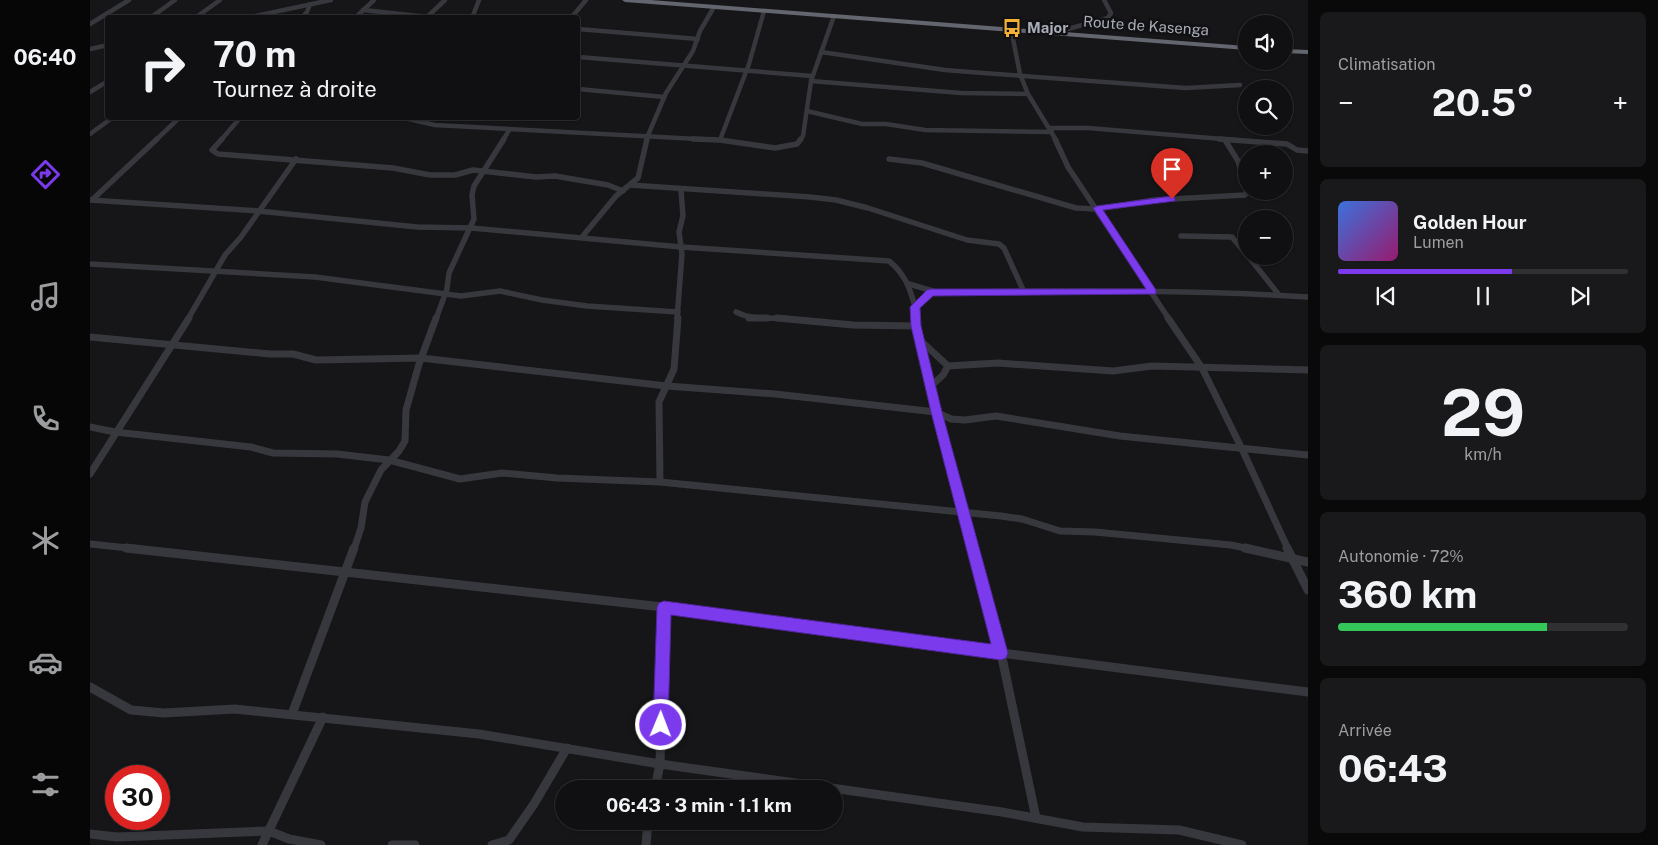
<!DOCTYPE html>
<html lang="fr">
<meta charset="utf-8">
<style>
body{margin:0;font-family:"Public Sans",sans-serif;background:#19191b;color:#f1f3f6;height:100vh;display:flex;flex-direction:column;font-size:19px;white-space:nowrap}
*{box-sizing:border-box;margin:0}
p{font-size:16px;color:#9c9d9f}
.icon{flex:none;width:28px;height:28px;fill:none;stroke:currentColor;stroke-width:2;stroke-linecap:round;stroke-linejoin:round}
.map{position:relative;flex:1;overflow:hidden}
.drawer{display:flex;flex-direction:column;gap:12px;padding:12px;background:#09090a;width:350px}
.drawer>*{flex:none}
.guide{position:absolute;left:15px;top:15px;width:475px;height:105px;border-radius:5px;box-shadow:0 1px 4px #0004,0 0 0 1px #303032;background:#101012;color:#f1f3f6;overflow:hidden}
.buttons{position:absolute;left:1148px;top:15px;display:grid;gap:10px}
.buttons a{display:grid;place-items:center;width:55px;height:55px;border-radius:50%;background:#101012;box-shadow:0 1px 4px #0004,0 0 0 1px #303032;font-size:25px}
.speed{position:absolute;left:15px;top:765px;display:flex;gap:10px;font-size:25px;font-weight:700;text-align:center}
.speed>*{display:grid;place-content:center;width:65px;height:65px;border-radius:50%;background:#101012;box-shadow:0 1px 4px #0004,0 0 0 1px #303032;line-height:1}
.speed .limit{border:8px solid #d22;background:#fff;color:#111}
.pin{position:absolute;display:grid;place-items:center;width:42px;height:42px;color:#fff;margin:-51px -21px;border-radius:50% 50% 50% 0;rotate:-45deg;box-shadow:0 0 5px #0007}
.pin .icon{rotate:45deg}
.me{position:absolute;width:55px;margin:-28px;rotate:1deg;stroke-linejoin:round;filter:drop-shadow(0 0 4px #0008)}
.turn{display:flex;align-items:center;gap:18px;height:105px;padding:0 25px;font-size:22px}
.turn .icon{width:65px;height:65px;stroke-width:2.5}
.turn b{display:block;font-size:35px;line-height:42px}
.big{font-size:38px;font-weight:700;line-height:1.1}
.drawer .card{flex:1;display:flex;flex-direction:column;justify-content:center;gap:8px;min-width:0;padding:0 18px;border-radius:8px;background:#19191b}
.drawer .dial{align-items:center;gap:0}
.dial b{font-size:65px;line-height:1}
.song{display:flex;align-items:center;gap:15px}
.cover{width:60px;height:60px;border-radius:8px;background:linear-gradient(135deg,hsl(220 70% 55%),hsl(320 70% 35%))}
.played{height:5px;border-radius:2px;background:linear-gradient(90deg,#7c3aed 60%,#303032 60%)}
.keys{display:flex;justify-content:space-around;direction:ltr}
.heat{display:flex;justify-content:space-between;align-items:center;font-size:28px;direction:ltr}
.charge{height:8px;border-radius:4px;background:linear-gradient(90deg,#34c759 72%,#303032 0)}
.trip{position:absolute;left:465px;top:780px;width:288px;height:50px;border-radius:25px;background:#101012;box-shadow:0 1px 4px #0004,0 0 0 1px #303032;font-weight:700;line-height:50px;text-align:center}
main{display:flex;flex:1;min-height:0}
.menu{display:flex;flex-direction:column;width:90px;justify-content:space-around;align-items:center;background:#060607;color:#9c9d9f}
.menu .icon{width:35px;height:35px}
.menu .on{color:#7c3aed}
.menu b{font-size:22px;color:#f1f3f6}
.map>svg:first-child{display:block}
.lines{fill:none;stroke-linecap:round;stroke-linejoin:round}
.street-far3{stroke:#37383d;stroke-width:4.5}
.street-far2{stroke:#37383d;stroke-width:5.5}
.street-far1{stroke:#37383d;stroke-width:7}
.street{stroke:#37383d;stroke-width:9}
.highway{fill:#63666e;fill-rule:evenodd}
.route{fill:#7c3aed;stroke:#51269a}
.labels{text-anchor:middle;stroke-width:5;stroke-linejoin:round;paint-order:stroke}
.far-street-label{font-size:15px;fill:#a8adb8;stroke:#111113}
.far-poi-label{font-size:15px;font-weight:bold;fill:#a8adb8;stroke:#111113;text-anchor:start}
</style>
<main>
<nav class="menu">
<b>06:40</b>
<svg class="icon on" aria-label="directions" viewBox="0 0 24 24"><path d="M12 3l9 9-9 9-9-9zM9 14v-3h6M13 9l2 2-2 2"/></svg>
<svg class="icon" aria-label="music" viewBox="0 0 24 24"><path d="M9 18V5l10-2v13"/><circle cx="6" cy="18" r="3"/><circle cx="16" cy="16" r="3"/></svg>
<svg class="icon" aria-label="phone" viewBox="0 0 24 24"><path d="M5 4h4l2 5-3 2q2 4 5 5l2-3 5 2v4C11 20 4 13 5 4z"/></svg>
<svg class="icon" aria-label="climate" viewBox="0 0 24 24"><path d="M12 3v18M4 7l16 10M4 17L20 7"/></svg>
<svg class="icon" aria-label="car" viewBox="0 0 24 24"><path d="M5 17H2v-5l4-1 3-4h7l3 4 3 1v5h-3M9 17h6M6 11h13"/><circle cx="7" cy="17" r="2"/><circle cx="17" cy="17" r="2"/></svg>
<svg class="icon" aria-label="filters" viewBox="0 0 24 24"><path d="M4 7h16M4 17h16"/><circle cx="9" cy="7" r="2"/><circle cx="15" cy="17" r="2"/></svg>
</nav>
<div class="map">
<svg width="1218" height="845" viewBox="0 0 1218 845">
<rect width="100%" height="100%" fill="#161618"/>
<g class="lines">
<!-- street-far3 -->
<g class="street-far3">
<polyline points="273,10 348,18"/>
<polyline points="60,18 85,0"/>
<polyline points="105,18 130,0"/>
<polyline points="156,18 241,0"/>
<polyline points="211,18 217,12 220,4"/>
<polyline points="265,18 284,0"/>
<polyline points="336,18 355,0"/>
<polyline points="382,18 389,0"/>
<polyline points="481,18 496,0"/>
<polyline points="0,24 39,0"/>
<polyline points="488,29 608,39"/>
<polyline points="921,29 930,74 938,94 966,140"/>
<polyline points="963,33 1018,18 1021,13 1014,0"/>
<polyline points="0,49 18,45"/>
<polyline points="731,52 855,70 893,73 1096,88 1150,85"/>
<polyline points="488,57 722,76"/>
<polyline points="721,81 871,93 938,94"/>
<polyline points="488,89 574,97"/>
<polyline points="0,92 18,81"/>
<polyline points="717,111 772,124 796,124 835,130 962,132"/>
<polyline points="314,118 345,125 627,140"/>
<polyline points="959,128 998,128 1145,140"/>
<polyline points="0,134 22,118"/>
<polyline points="66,140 89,118"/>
<polyline points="131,140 150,118"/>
<polyline points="413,140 420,129"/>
<polyline points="556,140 576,93 603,51 610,31 624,7"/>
<polyline points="630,140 659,64 674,11"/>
<polyline points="710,140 713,136 721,81 744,16"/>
</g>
<!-- street-far2 -->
<g class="street-far2">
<polyline points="132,139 122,150 128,154 303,168 340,175 365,175 383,170 446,177 465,176 518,185 533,191"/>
<polyline points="603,139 630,140 685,148 707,144 711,139"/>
<polyline points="965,139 978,167 1079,319"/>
<polyline points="1129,139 1197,144 1207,150 1218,151"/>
<polyline points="1135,140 1148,161 1156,189"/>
<polyline points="799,159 832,163 986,208 1007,209 1064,200 1155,195 1157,191"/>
<polyline points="540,185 720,197 746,200 778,208 877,240 909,244 914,248 934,292"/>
<path d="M0,200L168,211L327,227L381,228L591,247L799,261C815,274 820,288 825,307"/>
<polyline points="2,200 67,139"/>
<polyline points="1091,236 1142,237 1156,254"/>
<polyline points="492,237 526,196 548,178 557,139"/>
<polyline points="1158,256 1189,295"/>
<polyline points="0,264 225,277 371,296 410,291 452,300 497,306 588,312"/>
<polyline points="819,284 846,292"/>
<path d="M646,312C663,321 681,317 700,319"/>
<polyline points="98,319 135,255 151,237 206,159"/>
<polyline points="346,319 357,289 359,273 384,219 382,195 384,186 414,139"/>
<polyline points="587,319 592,254 589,232 593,216 591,190"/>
<path d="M826,319L825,307L841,292C967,291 1092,289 1218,297"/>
</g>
<!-- street-far1 -->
<g class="street-far1">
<polyline points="659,318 677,318"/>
<polyline points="687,318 763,325 826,326"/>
<polyline points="826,318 846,412 883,549"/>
<polyline points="1078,318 1112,368 1152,449 1198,549"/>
<polyline points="0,337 180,354 203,354 226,360 331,358 577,386 685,394 846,412 861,419 875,420 906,416 1030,436 1218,455"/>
<polyline points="831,341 858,366"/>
<polyline points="841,386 853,375 858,366 908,363 1023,371 1062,366 1218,370"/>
<polyline points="0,427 25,432 161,447 183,453 247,454 299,460 370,479 412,473 467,478 570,482 911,516 932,519 970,531 1005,532 1141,545 1160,549"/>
<polyline points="0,474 99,318"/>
<polyline points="570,482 569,402 584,369 588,318"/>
<polyline points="0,544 48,549"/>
<polyline points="264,549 271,528 275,502 291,470 309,451 315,441 316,410 329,364 346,318"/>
</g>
<!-- street -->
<g class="street">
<polyline points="36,548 619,612 911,653 1218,692"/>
<polyline points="883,548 911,653 946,818"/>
<polyline points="1155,548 1218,562"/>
<polyline points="1197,548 1218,590"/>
<polyline points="0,687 41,710 74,713 145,709 389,734 570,764 912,812 993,827 1089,830 1152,845"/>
<polyline points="202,714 264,548"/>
<polyline points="565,789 570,764 574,607"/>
<polyline points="0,834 27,837 179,831 199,839 231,845"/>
<polyline points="172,845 233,717"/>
<polyline points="302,845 325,845"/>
<polyline points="402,845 419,840 444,804 477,748"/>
<polyline points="556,845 558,821"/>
</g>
<!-- highway -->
<g class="highway">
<polygon points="532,0 561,0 1156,46 1156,50 535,2"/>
<polygon points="1194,49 1218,50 1218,54 1194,53"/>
</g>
</g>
<!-- route -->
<polygon class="route" points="1082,196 1085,197 1085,201 1013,210 1066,290 1066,294 843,296 830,308 831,326 852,412 918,653 916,658 911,660 581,615 578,725 576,730 571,732 566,730 563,725 567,607 569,603 574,601 901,644 841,412 821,326 820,307 837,290 841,289 1056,289 1003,208 1007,206"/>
<!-- icons -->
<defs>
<g id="bus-bare" transform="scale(1.5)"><path d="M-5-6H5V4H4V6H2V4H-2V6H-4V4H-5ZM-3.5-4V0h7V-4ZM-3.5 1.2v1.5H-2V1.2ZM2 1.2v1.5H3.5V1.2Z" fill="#f2b134" stroke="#111113" stroke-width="2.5" paint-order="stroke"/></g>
</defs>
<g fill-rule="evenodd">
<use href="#bus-bare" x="922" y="28"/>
</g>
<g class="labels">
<!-- far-street labels -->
<g class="far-street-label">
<text transform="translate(1056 26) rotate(4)" y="5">Route de Kasenga</text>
</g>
<!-- far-poi labels -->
<g class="far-poi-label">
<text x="937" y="33">Major</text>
</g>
</g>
</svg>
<div class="buttons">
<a><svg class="icon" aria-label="sound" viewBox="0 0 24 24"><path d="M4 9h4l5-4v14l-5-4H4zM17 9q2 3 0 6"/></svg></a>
<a><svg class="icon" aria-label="search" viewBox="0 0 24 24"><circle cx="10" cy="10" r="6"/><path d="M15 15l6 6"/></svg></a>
<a>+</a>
<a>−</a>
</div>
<div class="speed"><div class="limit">30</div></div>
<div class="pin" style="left:1082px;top:199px;background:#d93025"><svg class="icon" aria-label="arrive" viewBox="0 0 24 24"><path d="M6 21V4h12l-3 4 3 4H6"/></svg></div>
<svg class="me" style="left:571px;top:725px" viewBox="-20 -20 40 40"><circle r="17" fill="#7c3aed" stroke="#fff" stroke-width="3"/><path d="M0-11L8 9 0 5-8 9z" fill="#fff"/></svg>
<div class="trip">06:43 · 3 min · 1.1 km</div>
<div class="guide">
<div class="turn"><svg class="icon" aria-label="right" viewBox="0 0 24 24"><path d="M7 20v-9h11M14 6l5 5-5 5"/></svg><div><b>70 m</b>Tournez à droite</div></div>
</div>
</div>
<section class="drawer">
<div class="card"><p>Climatisation</p>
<div class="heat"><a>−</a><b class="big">20.5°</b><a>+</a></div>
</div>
<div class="card">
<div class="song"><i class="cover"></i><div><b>Golden Hour</b><p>Lumen</p></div></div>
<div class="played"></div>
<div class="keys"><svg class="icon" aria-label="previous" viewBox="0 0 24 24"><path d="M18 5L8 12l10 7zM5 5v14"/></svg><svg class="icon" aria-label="pause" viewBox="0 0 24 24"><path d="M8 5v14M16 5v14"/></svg><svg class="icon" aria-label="next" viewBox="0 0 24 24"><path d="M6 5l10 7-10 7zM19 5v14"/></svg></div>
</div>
<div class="card dial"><b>29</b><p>km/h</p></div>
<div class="card"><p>Autonomie · 72%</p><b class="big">360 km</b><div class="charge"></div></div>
<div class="card"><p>Arrivée</p><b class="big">06:43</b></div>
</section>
</main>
